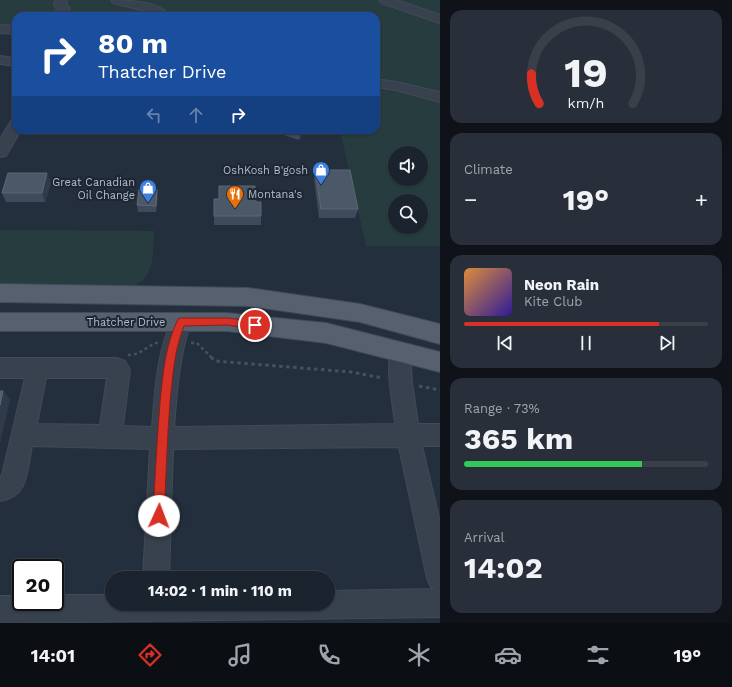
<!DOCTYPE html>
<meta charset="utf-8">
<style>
body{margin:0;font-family:"Work Sans",sans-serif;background:#282f3a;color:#f1f3f6;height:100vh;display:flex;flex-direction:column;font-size:15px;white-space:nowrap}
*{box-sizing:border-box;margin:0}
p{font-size:13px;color:#a0a4aa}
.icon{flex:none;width:22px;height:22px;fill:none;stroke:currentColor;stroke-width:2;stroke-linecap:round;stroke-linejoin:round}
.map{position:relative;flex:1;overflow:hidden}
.details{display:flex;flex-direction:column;gap:10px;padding:10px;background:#0f1319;width:292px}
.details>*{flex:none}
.hud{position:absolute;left:12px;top:12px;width:368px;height:122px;border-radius:12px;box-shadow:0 1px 3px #0004,0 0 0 1px #39404a;background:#1a4fa0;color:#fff;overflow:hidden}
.tools{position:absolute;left:388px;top:146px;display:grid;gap:8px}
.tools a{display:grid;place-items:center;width:40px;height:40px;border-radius:50%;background:#1b232e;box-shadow:0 1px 3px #0004,0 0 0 1px #39404a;font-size:20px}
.speed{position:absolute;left:12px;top:559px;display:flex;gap:8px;font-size:20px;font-weight:700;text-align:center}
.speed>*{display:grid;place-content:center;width:52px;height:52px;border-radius:50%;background:#1b232e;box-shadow:0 1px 3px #0004,0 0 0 1px #39404a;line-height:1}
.speed .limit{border:2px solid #111;border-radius:6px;background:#fff;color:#111}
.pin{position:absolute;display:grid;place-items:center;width:34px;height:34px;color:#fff;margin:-17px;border:2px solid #fff;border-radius:50%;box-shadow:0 1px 4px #0007}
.me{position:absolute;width:44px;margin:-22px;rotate:2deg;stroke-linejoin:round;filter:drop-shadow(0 0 3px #0008)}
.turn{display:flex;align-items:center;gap:14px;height:84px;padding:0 20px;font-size:18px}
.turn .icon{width:52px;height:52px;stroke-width:2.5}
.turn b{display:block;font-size:28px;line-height:34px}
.lanes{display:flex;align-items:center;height:38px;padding:0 20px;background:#0003;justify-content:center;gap:20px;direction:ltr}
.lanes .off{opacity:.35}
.big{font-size:30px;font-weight:700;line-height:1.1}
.details .tile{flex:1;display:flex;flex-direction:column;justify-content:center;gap:6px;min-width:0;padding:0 14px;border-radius:12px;background:#282f3a}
.details .dial{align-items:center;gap:0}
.dial svg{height:104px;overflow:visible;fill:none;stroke:#39404a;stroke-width:7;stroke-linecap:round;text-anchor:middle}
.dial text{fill:#f1f3f6;stroke:none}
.song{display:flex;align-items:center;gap:12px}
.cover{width:48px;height:48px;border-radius:6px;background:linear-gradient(135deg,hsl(30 70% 55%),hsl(250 70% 35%))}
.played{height:4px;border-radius:2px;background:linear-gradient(90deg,#d93025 80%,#39404a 80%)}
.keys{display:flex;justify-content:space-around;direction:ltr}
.heat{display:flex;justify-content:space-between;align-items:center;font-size:22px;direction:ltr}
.charge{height:6px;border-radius:3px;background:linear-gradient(90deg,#34c759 73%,#39404a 0)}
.trip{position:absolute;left:105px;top:571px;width:230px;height:40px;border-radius:20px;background:#1b232e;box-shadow:0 1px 3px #0004,0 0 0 1px #39404a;font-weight:700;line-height:40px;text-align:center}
.tabs{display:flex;height:64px;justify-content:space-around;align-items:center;background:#0b0e12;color:#a0a4aa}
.tabs .icon{width:28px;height:28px}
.tabs .current{color:#d93025}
.tabs b{font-size:18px;color:#f1f3f6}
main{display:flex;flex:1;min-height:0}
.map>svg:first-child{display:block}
.green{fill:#263c3f;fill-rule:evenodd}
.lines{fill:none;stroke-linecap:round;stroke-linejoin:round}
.minor-casing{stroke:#414a57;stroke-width:2}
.major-casing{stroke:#414a57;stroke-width:2}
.path-far1{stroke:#3f5557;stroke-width:2.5;stroke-dasharray:3 3;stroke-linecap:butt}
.path{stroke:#3f5557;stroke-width:3;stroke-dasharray:3.5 3.5;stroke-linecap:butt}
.minor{fill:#38414e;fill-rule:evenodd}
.major{fill:#56606e;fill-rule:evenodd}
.wall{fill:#3f4b5c}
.shaded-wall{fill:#2f3b4b}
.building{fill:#4b5868;stroke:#5c6777}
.route{fill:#d93025;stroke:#8d1f18}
.labels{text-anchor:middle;stroke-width:4;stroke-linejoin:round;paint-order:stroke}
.poi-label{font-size:11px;fill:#b4bcc9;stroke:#1d2633;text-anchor:end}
.street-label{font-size:11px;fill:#b4bcc9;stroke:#1d2633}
</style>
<main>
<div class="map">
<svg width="440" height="623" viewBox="0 0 440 623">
<rect width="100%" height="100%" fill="#242f3e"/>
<!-- green -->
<g class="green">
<path d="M0,0H440V246H366L340,130H376V16H16V32H0ZM395,153H421V179H395ZM395,201H421V227H395Z"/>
<path d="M0,230L154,231C153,246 155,268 143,280C138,285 130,286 123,287L0,285Z"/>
</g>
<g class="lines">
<!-- minor casing -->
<g class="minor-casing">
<g id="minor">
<polygon points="55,0 67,0 66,4 70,8 67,16 52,16 57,9 54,5"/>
<path d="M111,0C127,0 160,1 170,16H154L145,11L113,3Z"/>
<polygon points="379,0 397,0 440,15 440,23 381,3"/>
<polygon points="0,25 16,26 16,34 0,33"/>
<polygon points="0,56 16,58 16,66 0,64"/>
<polygon points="376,79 396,82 440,92 440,102 396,90 376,87"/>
<polygon points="16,120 16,130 21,130 6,156 0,157 0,139 11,121"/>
<path d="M181,313L188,316L191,322C179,356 177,391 174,427L395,424C393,404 384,363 393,345L400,343L407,345L410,352L412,382L418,424H440V446H422L440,522V617L0,623V596H21V602H55V595H112V604H328V591L436,589L431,587L427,578L399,447L173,449L169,578H143L150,449L32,446C27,470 29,497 0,501V477L2,475L25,378H0V358H117L125,361L130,370L123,426L152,427C155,389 157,350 174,316ZM46,378H107L100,425L37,424Z"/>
</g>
</g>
<!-- major casing -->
<g class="major-casing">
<g id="major">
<polygon points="0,284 248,288 360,304 440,324 440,344 360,322 248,306 0,302"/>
<polygon points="0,313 227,313 326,323 440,352 440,372 326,343 227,331 0,331"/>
</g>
</g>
<!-- path-far1 -->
<g class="path-far1">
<polyline points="191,343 197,343 212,358"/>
<polyline points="128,355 137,354 155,343 158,343"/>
</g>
<!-- path -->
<g class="path">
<polyline points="211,357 215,361 351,372 383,378"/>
<polyline points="419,386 440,390"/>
</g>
<!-- minor -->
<use href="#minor" class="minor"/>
<!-- major -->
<use href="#major" class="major"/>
</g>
<!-- wall -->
<g class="wall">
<polygon points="268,130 306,130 299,140"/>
<polygon points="315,170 358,209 355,218 319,218 314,179"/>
<polygon points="51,182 45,202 6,202 2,193"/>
<polygon points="157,189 158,195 156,212 138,212 137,205"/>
<polygon points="214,199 256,202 261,216 261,225 214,225"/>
</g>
<!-- shaded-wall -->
<g class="shaded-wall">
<polygon points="301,130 306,130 299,140 301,131"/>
<polygon points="47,173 51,182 45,202 42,193"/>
<polygon points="157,189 158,195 156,212 156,206"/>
<polygon points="3,391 10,399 0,443 0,405"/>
</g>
<!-- building -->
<g class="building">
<polygon points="315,170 350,170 358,209 321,209"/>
<polygon points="8,173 47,173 42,193 2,193"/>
<polygon points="219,186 255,186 256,202 261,202 261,216 214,216 214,199 219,199"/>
<polygon points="139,189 157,189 156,206 137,205"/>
<polygon points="0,391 3,391 0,405"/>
</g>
<!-- route -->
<path class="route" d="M181,318H227L255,321L258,322L260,325L258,327L255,329L227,325L184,326C174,351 173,375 170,402C167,440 166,478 164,516L163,520L159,522L155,520L153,516C155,478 157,440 160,403C163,374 165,346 178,319Z"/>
<!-- icons -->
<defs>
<g id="shop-pin" transform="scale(0.9)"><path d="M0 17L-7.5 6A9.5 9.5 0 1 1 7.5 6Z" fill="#3f7fe0" stroke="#1d2633"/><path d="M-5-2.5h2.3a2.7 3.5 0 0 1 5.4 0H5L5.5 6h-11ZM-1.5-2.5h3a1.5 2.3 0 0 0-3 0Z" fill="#fff"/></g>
<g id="restaurant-pin" transform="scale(0.9)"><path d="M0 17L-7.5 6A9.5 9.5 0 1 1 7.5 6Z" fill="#e8710a" stroke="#1d2633"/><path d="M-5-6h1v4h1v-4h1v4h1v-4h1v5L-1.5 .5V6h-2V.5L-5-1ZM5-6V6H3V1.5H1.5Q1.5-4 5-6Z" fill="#fff"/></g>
</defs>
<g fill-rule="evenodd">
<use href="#shop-pin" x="321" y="170"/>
<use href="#shop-pin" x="148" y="188"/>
<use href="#restaurant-pin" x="235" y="194"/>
</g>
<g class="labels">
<!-- poi labels -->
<g class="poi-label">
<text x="308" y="174">OshKosh B'gosh</text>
<text x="135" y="186">Great Canadian<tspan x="135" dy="13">Oil Change</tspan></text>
<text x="248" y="198" text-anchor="start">Montana's</text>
</g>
<!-- street labels -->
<g class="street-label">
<text x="126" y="326">Thatcher Drive</text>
</g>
</g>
</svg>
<div class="tools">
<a><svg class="icon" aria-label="sound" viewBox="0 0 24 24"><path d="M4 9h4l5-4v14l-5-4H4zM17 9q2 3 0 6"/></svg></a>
<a><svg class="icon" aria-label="search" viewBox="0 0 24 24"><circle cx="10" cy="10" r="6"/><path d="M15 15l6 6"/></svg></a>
</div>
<div class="speed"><div class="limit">20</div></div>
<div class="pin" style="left:255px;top:325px;background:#d93025"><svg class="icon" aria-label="arrive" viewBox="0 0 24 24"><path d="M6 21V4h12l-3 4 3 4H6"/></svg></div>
<svg class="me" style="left:159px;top:516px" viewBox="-20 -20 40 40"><circle r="19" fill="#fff"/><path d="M0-13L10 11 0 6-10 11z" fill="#d93025"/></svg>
<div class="trip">14:02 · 1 min · 110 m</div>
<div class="hud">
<div class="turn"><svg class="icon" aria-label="right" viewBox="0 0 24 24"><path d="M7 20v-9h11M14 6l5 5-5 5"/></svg><div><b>80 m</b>Thatcher Drive</div></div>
<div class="lanes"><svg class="icon off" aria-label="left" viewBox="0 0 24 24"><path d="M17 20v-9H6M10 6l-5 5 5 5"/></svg><svg class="icon off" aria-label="ahead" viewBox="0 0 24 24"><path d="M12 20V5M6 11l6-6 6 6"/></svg><svg class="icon" aria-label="right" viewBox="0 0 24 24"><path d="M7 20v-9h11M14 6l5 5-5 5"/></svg></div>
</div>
</div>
<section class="details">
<div class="tile dial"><svg viewBox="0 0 100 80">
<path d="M14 69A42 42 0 1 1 86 69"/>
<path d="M14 69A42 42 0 0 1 8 46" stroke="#d93025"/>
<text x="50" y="56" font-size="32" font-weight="700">19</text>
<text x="50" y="72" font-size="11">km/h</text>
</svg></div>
<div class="tile"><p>Climate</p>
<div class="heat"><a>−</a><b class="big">19°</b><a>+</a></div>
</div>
<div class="tile">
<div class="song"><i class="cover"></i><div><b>Neon Rain</b><p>Kite Club</p></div></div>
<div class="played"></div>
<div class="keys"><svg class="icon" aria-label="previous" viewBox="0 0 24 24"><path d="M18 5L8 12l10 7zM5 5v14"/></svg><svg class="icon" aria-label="pause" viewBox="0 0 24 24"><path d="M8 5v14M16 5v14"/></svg><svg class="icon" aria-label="next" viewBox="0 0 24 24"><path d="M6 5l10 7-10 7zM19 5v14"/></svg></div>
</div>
<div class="tile"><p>Range · 73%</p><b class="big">365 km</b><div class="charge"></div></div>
<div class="tile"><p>Arrival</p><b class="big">14:02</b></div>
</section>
</main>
<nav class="tabs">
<b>14:01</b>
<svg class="icon current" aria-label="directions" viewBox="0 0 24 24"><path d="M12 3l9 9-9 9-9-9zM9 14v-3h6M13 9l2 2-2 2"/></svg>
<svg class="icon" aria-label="music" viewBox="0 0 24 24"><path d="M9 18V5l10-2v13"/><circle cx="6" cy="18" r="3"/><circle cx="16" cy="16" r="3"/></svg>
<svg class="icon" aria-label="phone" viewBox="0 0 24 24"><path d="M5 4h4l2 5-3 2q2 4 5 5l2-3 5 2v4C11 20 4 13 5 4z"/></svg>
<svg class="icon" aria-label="climate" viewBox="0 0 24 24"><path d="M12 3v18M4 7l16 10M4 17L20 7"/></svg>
<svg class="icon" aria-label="car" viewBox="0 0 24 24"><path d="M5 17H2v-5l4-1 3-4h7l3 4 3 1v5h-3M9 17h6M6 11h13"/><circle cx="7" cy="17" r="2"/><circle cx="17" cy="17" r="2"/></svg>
<svg class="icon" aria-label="filters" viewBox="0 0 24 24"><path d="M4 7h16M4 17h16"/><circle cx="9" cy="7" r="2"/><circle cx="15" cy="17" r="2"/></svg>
<b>19°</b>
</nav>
